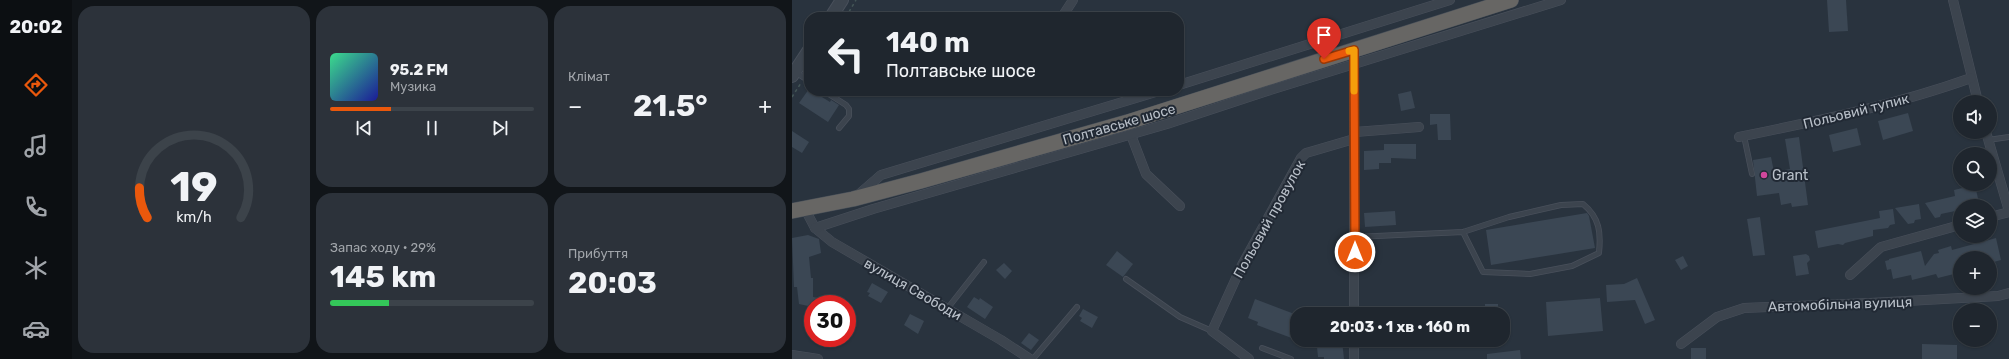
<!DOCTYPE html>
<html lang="uk">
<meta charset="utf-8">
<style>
body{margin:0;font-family:Rubik,sans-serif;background:#2c323a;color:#f1f3f6;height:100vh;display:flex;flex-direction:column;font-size:15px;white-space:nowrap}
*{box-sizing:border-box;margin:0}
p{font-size:13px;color:#a1a5aa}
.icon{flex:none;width:22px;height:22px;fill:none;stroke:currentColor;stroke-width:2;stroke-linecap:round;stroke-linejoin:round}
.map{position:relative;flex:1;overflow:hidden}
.side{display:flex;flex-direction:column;gap:6px;padding:6px;background:#111519;width:720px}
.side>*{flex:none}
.top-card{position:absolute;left:12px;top:12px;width:380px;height:84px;border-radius:16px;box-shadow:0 1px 3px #0004,0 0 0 1px #3c434a;background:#1f262e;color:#f1f3f6;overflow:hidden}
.buttons{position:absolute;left:1161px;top:95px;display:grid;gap:8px}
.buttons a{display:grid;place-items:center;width:44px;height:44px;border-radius:50%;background:#1f262e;box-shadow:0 1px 3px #0004,0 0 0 1px #3c434a;font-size:20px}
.speed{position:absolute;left:12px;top:295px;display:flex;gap:8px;font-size:20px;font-weight:700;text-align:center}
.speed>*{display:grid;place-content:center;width:52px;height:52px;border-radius:50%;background:#1f262e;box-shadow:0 1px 3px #0004,0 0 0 1px #3c434a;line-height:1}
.speed .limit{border:6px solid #d22;background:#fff;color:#111}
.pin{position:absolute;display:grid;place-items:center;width:34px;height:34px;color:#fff;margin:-41px -17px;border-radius:50% 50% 50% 0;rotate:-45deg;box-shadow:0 0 4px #0007}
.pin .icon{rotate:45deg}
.me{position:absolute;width:44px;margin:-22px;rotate:0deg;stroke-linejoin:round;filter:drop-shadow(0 0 3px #0008)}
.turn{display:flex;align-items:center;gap:14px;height:84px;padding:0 16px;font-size:18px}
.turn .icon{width:52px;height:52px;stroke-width:2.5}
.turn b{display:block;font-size:28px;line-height:34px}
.big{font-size:30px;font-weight:700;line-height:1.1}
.side .widget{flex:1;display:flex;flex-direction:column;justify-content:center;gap:6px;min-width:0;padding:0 14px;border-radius:16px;background:#2c323a}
.side .dial{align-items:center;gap:0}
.dial svg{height:104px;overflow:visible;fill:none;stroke:#3c434a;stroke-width:7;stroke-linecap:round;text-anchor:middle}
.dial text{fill:#f1f3f6;stroke:none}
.song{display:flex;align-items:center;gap:12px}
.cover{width:48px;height:48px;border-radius:6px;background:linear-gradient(135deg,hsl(150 70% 55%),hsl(240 70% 35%))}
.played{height:4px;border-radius:2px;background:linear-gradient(90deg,#ea580c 30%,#3c434a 30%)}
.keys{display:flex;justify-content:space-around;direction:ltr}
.heat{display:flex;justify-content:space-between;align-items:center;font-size:22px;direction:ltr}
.charge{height:6px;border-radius:3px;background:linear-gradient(90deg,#34c759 29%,#3c434a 0)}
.side .tiles{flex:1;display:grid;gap:6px;grid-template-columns:repeat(3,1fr)}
.widget:first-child{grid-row:span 2}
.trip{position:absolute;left:498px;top:307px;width:220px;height:40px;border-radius:16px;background:#1f262e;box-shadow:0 1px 3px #0004,0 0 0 1px #3c434a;font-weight:700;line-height:40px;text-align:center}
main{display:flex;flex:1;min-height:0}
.dock{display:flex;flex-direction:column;width:72px;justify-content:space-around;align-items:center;background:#0c0f12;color:#a1a5aa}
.dock .icon{width:28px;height:28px}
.dock .current{color:#ea580c}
.dock b{font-size:18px;color:#f1f3f6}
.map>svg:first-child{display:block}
.building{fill:#3b4754}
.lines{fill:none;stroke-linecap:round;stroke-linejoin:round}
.service-casing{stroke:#49505b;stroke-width:6}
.minor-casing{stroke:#49505b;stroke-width:10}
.tertiary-casing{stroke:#49505b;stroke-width:14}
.trunk-casing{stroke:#474f59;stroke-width:16}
.path{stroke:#445657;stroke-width:1.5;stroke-dasharray:3 3;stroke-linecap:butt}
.service{stroke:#3c444e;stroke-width:4.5}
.minor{stroke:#3c444e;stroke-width:9}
.tertiary{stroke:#3c444e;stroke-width:12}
.trunk{stroke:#676664;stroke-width:15}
.route-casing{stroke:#983908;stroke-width:10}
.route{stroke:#ea580c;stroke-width:7}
.slow{stroke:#f59e0b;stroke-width:7}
.hotel-dot{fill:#d1479c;stroke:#212934;stroke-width:1.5}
.labels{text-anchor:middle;stroke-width:4;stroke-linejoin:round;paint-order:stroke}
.street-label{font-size:14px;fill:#b9c0c9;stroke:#212934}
.poi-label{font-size:14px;fill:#b9c0c9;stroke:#212934;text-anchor:start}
</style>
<main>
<nav class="dock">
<b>20:02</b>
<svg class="icon current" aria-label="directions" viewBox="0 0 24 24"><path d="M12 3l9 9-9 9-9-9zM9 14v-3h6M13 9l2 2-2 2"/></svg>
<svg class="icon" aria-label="music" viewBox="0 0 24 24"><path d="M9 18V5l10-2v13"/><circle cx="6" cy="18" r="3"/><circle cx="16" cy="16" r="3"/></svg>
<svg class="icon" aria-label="phone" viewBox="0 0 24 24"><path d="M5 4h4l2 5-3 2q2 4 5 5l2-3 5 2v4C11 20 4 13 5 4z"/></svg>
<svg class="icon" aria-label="climate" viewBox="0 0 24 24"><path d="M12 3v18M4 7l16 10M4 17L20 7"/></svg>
<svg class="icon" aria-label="car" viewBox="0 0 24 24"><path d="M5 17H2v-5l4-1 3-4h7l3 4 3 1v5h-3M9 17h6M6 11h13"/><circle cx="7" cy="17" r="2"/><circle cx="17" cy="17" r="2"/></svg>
</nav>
<section class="side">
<div class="tiles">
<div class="widget dial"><svg viewBox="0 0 100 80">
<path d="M14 69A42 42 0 1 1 86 69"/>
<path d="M14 69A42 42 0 0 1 8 46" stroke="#ea580c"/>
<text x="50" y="56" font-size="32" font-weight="700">19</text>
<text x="50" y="72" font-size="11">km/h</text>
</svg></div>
<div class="widget">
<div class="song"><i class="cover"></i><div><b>95.2 FM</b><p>Музика</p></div></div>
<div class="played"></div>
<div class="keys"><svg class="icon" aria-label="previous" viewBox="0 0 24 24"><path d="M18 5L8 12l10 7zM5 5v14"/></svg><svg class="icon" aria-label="pause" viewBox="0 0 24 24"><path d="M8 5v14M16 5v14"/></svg><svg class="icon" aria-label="next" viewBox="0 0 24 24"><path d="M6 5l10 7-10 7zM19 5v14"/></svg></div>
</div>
<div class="widget"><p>Клімат</p>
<div class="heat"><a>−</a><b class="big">21.5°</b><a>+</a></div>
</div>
<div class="widget"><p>Запас ходу · 29%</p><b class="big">145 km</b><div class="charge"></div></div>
<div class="widget"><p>Прибуття</p><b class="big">20:03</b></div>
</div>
</section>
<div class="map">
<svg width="1217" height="359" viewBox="0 0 1217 359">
<rect width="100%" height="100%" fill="#29333e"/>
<!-- building -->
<g class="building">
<polygon points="1035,0 1054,0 1056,31 1037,32"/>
<polygon points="17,89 17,91 20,91 38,102 39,100 47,105 36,122 7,103"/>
<polygon points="619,91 623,108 609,111 606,94"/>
<polygon points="1116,113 1121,131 1091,140 1086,121"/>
<polygon points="638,114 658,114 659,140 646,140 645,124 638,125"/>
<polygon points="1065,128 1069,145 1041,152 1037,135"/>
<polygon points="0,131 17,142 10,153 0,147"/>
<polygon points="1007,137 1016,205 1000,207 999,203 989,205 987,193 965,196 961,160 979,157 982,172 998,169 993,139"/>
<polygon points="592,144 624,144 624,159 599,158 599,163 587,163 587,169 572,170 572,151 592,150"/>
<polygon points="1183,185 1187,203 1168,206 1168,210 1149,214 1148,217 1143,218 1133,203 1163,196 1162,190"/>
<polygon points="1127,204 1129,219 1123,220 1122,223 1116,224 1103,208"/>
<polygon points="1101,209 1103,224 1098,225 1096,228 1081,230 1081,236 1053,243 1051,245 1046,244 1026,248 1023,231 1088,218 1087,211"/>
<polygon points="603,211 604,225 573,227 572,213"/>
<polygon points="795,213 797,216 803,248 699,265 694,230"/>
<polygon points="968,217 973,255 961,256 955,219"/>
<polygon points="16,235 27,239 29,253 17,257 19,278 21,278 21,297 39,300 39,304 21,304 21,307 7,304 5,287 2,287 0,238"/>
<polygon points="1204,238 1209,260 1198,263 1198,258 1168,258 1168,271 1166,273 1146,278 1144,274 1120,280 1119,275 1101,279 1099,269 1095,270 1093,261 1097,260 1097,259 1129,251 1133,266 1142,254 1147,253 1146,250 1159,246 1160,250"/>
<polygon points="325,251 341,264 331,277 314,265"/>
<polygon points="1014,254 1017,256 1018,260 1015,263 1017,274 1004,276 1001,256"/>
<polygon points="891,256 896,266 889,270 883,260"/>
<polygon points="212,263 220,271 213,279 204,270"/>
<polygon points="845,278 863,320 853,324 843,300 815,302 814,285 832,284"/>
<polygon points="80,283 96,292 89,303 76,296 78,293 75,292"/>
<polygon points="182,297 187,300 188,298 201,307 193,319 175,307"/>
<polygon points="808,298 811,331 756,336 754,302"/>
<polygon points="463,299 505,315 505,340 465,325 466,322 456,318"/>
<rect x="693" y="304" width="13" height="10"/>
<polygon points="291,309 306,317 300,328 288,321 290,318 287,316"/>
<polygon points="118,314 132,321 126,334 112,325"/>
<polygon points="237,333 247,340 239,350 229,343"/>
<polygon points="509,340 550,340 552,359 532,359 532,357 526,357 525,347"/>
<polygon points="1130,344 1165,345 1165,359 1130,359"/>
<rect x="899" y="348" width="15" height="11"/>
<polygon points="728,350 729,359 695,359 695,354"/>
</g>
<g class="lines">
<!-- service casing -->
<g class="service-casing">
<g id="service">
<polyline points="3,72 17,81"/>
<polyline points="32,91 54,105 57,109 57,116 47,128"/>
<polyline points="952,136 960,174"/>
<polyline points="1196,140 1217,137"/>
<path d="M563,237L671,232L717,217L769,205L791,204C808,218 809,233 807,253L780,266L738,274L691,272L671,232"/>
<polyline points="334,279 388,317 420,331"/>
<polyline points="155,309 192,262"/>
<polyline points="470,348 499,359"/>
<polyline points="241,359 285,307"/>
</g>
</g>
<!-- minor casing -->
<g class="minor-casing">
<g id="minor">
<polyline points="1161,0 1186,102"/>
<polyline points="270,17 281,0"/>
<polyline points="562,59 562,314"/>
<polyline points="387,85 658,0"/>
<polyline points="563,132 627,127"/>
<polyline points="1194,132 1217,211"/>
<polyline points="339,135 354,174 388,206"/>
<path d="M947,137C1025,121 1104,105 1179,78"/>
<polyline points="66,195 89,175 367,91"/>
<polyline points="13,209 23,228 40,242 209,340 238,359"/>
<polyline points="1198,217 1217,212"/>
<polyline points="23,228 81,209 375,124 472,92 769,0"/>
<polyline points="1058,275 1089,247 1168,225"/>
<polyline points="562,340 562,359"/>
<polyline points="889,344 925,317 952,308 1078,303 1206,296 1217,293"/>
<polyline points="0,355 26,359"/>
<polyline points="457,359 420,331 450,265 509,158 514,153 521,151 562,139"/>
</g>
</g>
<!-- tertiary casing -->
<g class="tertiary-casing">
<g id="tertiary">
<polyline points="39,17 50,0"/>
<polyline points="0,76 17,50"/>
</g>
</g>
<!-- trunk casing -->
<g class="trunk-casing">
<polyline id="trunk" points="0,211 61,199 129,181 336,122 719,0"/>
</g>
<!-- path -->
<g class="path">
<polyline points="54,17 64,0"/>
<polyline points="0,97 9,83"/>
</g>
<!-- service -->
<use href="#service" class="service"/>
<!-- minor -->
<use href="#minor" class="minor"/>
<!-- tertiary -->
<use href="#tertiary" class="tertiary"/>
<!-- trunk -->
<use href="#trunk" class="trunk"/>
</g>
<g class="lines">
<!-- route casing -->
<g class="route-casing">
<polyline id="route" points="532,59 562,50 563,252"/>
</g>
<!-- route -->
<use href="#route" class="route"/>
<!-- slow -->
<polyline class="slow" points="557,51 562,50 562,91"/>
</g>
<!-- markers -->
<circle class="hotel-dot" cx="972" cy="175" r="4"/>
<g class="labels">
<!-- street labels -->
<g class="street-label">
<text transform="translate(1064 111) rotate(-14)" y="5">Польовий тупик</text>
<text transform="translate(327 124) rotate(-16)" y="5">Полтавське шосе</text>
<text transform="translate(477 219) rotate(-61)" y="5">Польовий провулок</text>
<text transform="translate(121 289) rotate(30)" y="5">вулиця Свободи</text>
<text transform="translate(1048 304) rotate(-2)" y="5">Автомобільна вулиця</text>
</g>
<!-- poi labels -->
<g class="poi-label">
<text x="980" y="180">Grant</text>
</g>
</g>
</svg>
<div class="buttons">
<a><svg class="icon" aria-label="sound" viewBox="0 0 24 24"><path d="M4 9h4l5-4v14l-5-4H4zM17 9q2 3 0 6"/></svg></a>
<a><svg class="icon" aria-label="search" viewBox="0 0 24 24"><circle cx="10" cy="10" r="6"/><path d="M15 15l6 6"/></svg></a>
<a><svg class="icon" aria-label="layers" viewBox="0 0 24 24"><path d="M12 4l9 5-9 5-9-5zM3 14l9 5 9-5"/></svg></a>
<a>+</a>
<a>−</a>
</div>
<div class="speed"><div class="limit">30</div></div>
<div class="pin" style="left:532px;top:59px;background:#d93025"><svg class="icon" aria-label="arrive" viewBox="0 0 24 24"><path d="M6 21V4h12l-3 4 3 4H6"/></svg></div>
<svg class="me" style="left:563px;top:252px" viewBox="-20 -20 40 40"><circle r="17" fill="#ea580c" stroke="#fff" stroke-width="3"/><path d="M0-11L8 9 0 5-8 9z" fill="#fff"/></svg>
<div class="trip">20:03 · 1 хв · 160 m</div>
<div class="top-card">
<div class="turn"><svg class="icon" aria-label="left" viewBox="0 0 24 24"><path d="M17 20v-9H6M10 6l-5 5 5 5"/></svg><div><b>140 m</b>Полтавське шосе</div></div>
</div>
</div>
</main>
